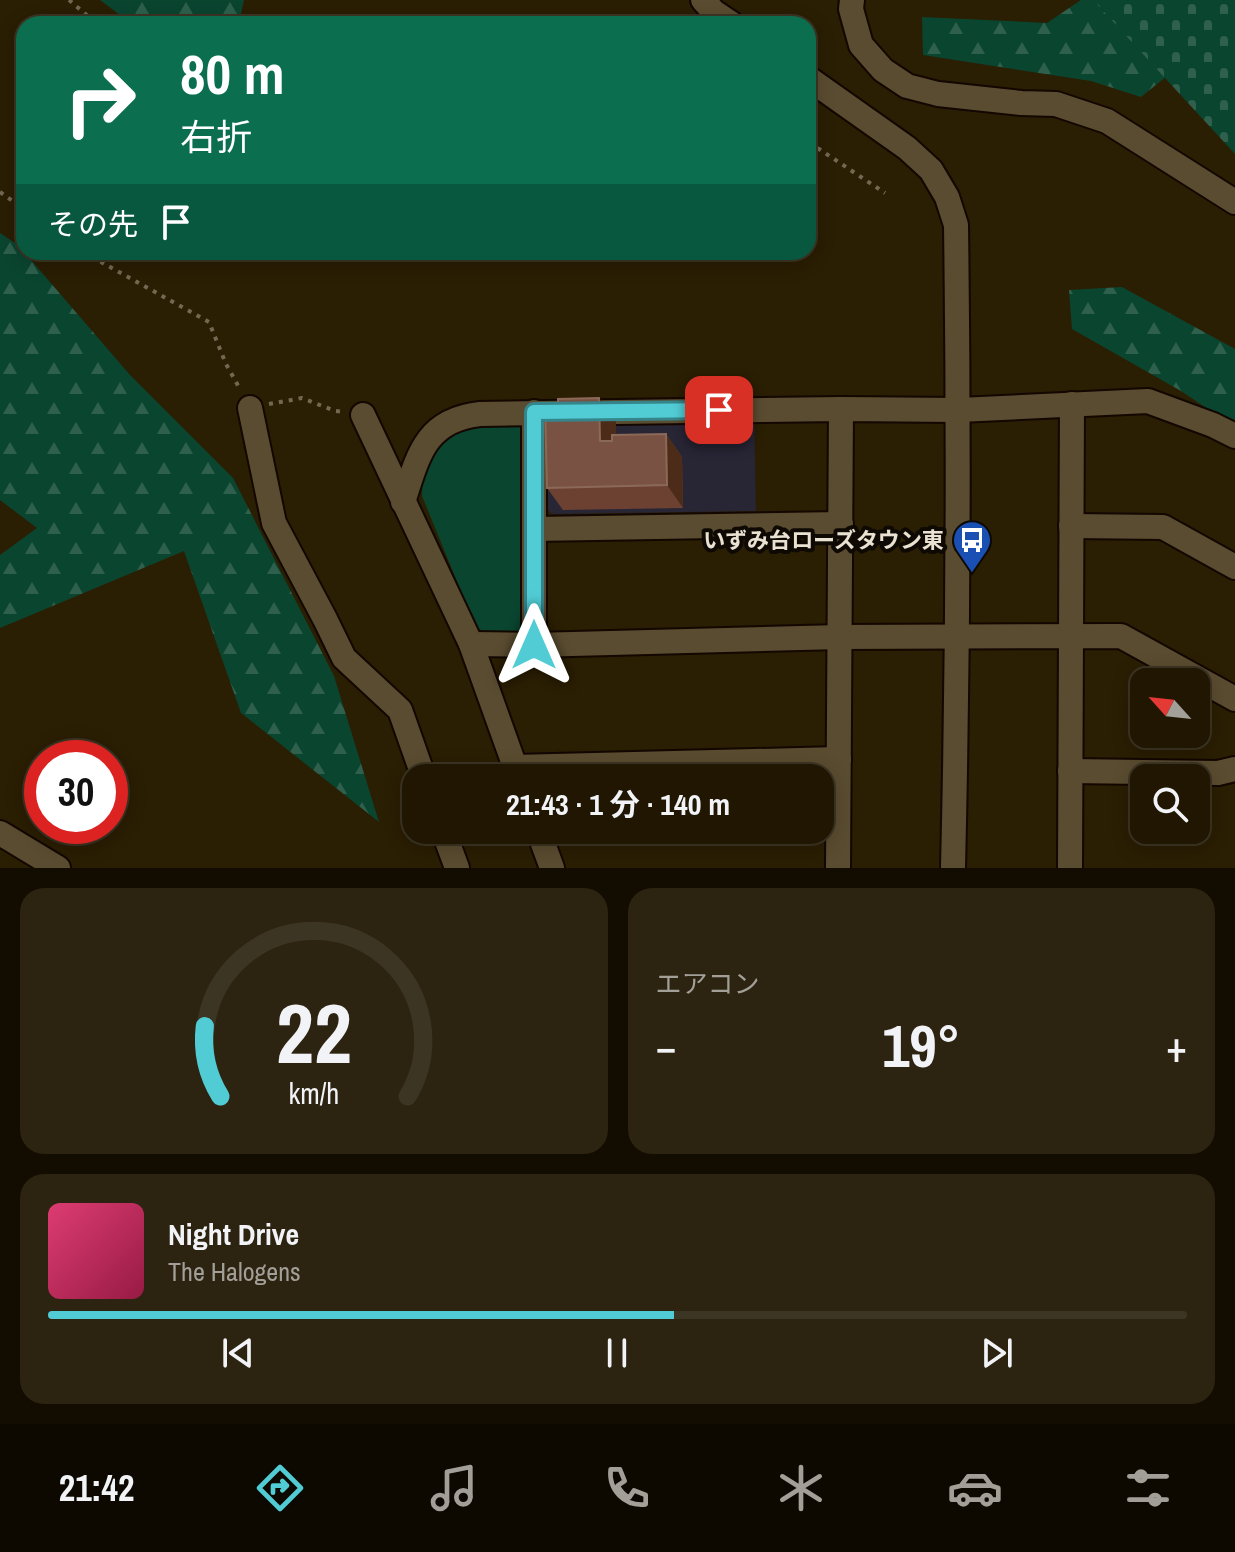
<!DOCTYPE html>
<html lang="ja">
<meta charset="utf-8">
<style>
body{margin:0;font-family:"Archivo Narrow","Noto Sans JP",sans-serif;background:#2d2311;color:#f1f3f6;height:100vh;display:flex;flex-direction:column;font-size:30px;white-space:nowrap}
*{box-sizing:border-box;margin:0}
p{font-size:26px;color:#a29f99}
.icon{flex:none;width:44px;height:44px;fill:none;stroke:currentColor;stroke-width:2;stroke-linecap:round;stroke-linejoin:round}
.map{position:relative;height:868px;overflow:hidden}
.sheet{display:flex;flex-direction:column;gap:20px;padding:20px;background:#120c01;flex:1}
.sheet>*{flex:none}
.guide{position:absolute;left:16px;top:16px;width:800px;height:244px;border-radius:24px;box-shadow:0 4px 20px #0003,0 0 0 2px #3d3524;background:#0b6e4f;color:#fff;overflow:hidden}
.needle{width:52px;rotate:297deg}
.fabs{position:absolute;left:1130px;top:668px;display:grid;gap:16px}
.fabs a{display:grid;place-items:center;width:80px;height:80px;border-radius:16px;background:#201602;box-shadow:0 4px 20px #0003,0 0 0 2px #3d3524;font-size:40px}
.speed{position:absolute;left:24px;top:740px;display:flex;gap:16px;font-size:40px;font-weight:700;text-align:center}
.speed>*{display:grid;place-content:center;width:104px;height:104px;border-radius:50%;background:#201602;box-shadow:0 4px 20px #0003,0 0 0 2px #3d3524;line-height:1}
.speed .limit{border:12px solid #d22;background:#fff;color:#111}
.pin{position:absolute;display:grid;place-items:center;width:68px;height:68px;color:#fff;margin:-34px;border-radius:16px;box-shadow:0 4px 12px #0006}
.me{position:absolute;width:88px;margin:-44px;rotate:0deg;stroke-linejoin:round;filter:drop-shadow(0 0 6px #0008)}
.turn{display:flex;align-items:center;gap:28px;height:168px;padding:0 32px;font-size:36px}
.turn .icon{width:104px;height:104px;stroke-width:2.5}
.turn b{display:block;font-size:56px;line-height:68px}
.then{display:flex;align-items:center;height:76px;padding:0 32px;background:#0003;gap:16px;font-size:30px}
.big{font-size:60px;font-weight:700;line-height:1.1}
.sheet .widget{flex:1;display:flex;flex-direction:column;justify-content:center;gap:12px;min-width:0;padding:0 28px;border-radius:24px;background:#2d2311}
.sheet .dial{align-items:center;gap:0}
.dial svg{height:208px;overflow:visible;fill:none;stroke:#3d3524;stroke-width:7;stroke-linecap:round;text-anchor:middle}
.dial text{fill:#f1f3f6;stroke:none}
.song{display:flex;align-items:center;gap:24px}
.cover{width:96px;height:96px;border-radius:12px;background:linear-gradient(135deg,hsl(340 70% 55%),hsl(340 70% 35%))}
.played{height:8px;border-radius:4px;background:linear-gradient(90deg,#51ccd5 55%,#3d3524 55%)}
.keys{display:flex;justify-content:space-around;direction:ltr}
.heat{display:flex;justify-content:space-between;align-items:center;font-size:44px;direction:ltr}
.sheet .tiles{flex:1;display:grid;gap:20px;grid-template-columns:1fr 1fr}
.widget:last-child{grid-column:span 2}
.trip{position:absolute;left:402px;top:764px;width:432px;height:80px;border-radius:24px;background:#201602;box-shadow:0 4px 20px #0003,0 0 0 2px #3d3524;font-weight:700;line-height:80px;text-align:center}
.tab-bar{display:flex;height:128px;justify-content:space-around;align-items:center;background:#0d0901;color:#a29f99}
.tab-bar .icon{width:56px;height:56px}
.tab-bar .active{color:#51ccd5}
.tab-bar b{font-size:36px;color:#f1f3f6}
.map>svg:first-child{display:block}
.education{fill:#282535}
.forest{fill:url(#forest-firs)}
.cemetery{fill:url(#cemetery-stones)}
.park{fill:#0a4530}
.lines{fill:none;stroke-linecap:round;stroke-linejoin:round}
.minor-casing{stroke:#130700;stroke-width:28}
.path{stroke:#736852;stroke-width:4;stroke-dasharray:4 6;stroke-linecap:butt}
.minor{stroke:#5a4c30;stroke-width:24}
.wall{fill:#6c4132}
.shaded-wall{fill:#4c2c18}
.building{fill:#7a5243;stroke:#8b6959;stroke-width:2}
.route-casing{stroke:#35858a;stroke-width:20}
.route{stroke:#51ccd5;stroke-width:14}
.labels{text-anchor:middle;stroke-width:8;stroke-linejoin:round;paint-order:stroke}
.poi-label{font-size:22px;font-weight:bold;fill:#e9e1d1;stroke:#0e0902;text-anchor:end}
</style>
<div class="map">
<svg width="1235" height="868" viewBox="0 0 1235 868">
<defs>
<pattern id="forest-firs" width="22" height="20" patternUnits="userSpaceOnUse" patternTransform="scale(2)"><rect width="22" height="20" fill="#0a4530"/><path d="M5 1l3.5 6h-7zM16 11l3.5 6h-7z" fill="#2e604d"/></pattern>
<pattern id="cemetery-stones" width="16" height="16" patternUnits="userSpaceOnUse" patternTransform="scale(2)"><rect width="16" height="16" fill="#0a4530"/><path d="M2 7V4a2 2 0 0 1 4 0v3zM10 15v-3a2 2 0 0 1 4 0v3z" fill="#2e604d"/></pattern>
</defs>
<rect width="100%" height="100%" fill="#2a1e03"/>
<!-- education -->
<polygon class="education" points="754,412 756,511 552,514 544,506 545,427"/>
<!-- forest -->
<g class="forest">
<polygon points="100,0 244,0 239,22 240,24 132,24"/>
<polygon points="1081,0 1235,0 1230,25 1141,97 1091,81 923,55 922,17 1047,23"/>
<polygon points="0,233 18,245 130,375 233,478 334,676 379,822 241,713 184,551 0,628 0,555 37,528 0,500"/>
<polygon points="1122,287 1235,349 1235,427 1181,391 1072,329 1069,290"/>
</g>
<!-- cemetery -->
<polygon class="cemetery" points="1095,0 1235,0 1235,154 1094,1"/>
<!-- park -->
<path class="park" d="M518,423L526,429V627C511,636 491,635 476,628L422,496L423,464L444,437L474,424Z"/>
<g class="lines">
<!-- minor casing -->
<g class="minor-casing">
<g id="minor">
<polyline points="703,0 714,12 732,24"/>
<polyline points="852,0 851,9 861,45 883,70 907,86 938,94 1021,103 1056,104 1107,121 1235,202"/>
<path d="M808,78L907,148L931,170L947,197L956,225C959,440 958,654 953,868"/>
<polyline points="250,408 274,523 325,619 344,658 400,710 424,778"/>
<polyline points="363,415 471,644 519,778"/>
<path d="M403,502C418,456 425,420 480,414L841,409L959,410L1148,401L1213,425L1235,436"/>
<polyline points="1071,526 1163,527 1235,567"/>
<polyline points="534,529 841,524"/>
<polyline points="471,644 534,645 840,637 1121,636 1235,699"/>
<polyline points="534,645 534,412"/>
<polyline points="514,767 839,759"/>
<polyline points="1070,771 1218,773 1235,769"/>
<polyline points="443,830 457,868"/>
<polyline points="538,830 552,868"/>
<polyline points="0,833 58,868"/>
<polyline points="838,868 841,409"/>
<polyline points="1070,868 1072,404"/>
</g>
</g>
<!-- path -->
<g class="path">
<polyline points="69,0 97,24"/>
<polyline points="808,145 819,149 885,193"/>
<polyline points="0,192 24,209"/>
<polyline points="83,252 209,322 226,364 240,389"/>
<polyline points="269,404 302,398 335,411 345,412"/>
</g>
<!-- minor -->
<use href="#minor" class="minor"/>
</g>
<!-- wall -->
<polygon class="wall" points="599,398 616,421 616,435 666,434 682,457 683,508 563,510 547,488 558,405"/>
<!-- shaded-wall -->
<g class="shaded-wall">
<polygon points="599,398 616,421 616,464 600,441"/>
<polygon points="666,434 682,457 683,508 667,485"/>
</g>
<!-- building -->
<polygon class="building" points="599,398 600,441 612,441 612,435 666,434 667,485 547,488 545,405 558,405 558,399"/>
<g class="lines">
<!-- route casing -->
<g class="route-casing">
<polyline id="route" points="534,645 534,412 719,410"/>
</g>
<!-- route -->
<use href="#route" class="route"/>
</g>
<!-- icons -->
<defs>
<g id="bus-pin" transform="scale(2)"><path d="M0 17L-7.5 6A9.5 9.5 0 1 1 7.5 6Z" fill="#1a4fb4" stroke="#0e0902"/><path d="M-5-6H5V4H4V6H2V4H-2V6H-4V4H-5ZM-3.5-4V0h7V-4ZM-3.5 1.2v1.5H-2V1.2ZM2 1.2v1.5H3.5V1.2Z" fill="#fff"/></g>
</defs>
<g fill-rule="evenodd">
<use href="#bus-pin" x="972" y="540"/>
</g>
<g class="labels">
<!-- poi labels -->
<g class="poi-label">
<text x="944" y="548">いずみ台ローズタウン東</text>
</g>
</g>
</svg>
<div class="fabs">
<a><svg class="needle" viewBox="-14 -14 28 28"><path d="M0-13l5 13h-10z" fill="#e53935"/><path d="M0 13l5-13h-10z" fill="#a29f99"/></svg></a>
<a><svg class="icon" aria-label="search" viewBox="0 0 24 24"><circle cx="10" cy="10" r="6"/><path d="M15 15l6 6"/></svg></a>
</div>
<div class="speed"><div class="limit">30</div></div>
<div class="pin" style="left:719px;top:410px;background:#d93025"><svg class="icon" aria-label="arrive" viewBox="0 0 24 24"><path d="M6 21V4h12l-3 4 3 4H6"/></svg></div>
<svg class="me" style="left:534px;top:645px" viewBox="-20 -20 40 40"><path d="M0-17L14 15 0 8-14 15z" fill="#51ccd5" stroke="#fff" stroke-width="4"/></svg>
<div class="trip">21:43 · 1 分 · 140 m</div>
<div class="guide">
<div class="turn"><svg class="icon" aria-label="right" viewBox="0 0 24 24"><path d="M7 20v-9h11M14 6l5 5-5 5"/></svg><div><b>80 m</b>右折</div></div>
<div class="then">その先<svg class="icon" aria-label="arrive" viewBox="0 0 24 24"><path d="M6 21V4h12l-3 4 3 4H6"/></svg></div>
</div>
</div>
<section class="sheet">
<div class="tiles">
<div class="widget dial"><svg viewBox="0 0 100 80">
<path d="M14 69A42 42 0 1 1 86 69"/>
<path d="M14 69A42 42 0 0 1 8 42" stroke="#51ccd5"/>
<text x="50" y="56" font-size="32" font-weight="700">22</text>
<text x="50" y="72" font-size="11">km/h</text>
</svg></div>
<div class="widget"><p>エアコン</p>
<div class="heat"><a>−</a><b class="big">19°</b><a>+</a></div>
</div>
<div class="widget">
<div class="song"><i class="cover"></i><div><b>Night Drive</b><p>The Halogens</p></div></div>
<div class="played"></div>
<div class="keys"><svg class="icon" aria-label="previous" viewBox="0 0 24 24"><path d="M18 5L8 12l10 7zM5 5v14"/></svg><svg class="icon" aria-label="pause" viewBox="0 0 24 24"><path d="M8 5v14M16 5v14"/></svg><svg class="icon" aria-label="next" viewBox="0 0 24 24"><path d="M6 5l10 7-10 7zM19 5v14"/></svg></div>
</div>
</div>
</section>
<nav class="tab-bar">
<b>21:42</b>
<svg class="icon active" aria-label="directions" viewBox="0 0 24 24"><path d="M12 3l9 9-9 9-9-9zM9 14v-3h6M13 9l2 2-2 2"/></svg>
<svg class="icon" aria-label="music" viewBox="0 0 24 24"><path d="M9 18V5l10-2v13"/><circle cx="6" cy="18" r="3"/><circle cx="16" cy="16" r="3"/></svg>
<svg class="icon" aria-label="phone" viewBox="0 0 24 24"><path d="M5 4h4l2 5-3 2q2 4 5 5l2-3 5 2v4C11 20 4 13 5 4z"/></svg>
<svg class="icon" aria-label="climate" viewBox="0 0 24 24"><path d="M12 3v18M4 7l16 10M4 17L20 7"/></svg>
<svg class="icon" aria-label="car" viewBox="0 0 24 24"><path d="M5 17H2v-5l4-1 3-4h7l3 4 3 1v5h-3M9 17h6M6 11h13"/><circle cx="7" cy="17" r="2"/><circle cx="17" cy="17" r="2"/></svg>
<svg class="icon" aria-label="filters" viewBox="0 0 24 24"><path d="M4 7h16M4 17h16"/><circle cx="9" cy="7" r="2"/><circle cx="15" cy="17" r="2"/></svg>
</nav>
